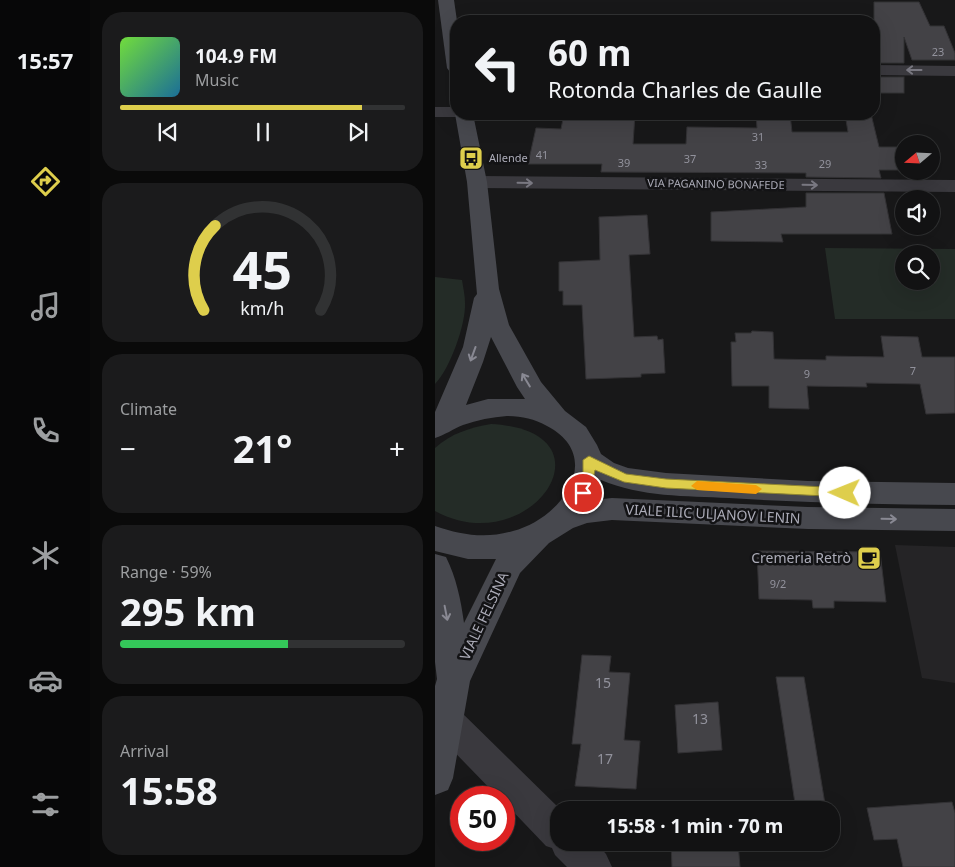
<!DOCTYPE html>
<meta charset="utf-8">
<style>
body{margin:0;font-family:"Noto Sans",sans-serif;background:#1b1b1c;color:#f1f3f6;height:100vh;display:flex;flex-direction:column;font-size:19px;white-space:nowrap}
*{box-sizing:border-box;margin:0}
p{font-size:16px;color:#9c9ea0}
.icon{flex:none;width:28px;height:28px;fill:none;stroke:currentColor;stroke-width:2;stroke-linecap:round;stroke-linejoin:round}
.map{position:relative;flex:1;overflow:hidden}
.panel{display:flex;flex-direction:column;gap:12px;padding:12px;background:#0a0a0a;width:345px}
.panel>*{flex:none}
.top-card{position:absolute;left:15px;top:15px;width:430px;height:105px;border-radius:20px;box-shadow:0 5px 20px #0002,0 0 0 1px #313233;background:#121213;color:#f1f3f6;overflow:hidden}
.needle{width:32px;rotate:251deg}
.fabs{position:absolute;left:460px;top:135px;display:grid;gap:10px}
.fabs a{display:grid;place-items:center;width:45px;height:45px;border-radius:50%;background:#121213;box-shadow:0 5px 20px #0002,0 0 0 1px #313233;font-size:25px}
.speed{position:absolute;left:15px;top:786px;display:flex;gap:10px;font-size:25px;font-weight:700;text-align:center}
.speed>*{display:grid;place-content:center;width:65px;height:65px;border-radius:50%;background:#121213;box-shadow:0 5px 20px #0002,0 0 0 1px #313233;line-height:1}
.speed .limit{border:8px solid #d22;background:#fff;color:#111}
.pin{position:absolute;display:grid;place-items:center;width:42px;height:42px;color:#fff;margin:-21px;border:2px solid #fff;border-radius:50%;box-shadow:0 1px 5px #0007}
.me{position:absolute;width:55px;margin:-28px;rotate:271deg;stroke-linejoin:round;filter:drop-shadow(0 0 4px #0008)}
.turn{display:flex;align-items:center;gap:18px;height:105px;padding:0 15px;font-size:22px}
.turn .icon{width:65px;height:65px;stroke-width:2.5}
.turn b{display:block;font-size:35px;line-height:42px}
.big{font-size:38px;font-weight:700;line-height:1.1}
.panel .card{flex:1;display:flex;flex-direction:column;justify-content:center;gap:8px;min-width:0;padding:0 18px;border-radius:20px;background:#1b1b1c}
.panel .dial{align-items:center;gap:0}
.dial svg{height:130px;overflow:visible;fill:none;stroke:#313233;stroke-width:7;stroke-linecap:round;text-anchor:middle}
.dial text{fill:#f1f3f6;stroke:none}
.song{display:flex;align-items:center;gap:15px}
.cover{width:60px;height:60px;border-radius:8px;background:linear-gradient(135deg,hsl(100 70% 55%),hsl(200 70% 35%))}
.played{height:5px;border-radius:2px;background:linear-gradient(90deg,#dece4c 85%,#313233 85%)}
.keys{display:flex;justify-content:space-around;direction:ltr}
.heat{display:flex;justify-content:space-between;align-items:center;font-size:28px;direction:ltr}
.charge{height:8px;border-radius:4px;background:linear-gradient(90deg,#34c759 59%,#313233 0)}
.trip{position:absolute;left:115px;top:801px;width:290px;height:50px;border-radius:20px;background:#121213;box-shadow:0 5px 20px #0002,0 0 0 1px #313233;font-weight:700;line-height:50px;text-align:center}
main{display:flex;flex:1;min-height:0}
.tab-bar{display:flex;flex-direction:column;width:90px;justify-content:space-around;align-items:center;background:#070708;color:#9c9ea0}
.tab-bar .icon{width:35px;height:35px}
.tab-bar .active{color:#dece4c}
.tab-bar b{font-size:22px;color:#f1f3f6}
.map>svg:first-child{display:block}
.built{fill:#252426}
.green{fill:#242c27;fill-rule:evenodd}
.building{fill:#434246;stroke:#333235}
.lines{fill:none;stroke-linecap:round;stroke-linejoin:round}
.street{fill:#3a393e;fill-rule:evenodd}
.secondary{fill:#47484e;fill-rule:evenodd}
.oneway{stroke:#797881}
.oneway2{stroke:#898993}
.route{fill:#dece4c;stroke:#908631}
.slow{fill:#f59e0b}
.labels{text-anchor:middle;stroke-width:5;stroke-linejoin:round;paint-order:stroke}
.number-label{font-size:11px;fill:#92929c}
.far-poi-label{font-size:11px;fill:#acacb8;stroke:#131315;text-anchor:start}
.far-street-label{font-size:11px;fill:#acacb8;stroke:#131315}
.street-label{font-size:14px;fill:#acacb8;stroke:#131315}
.poi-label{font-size:14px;fill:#acacb8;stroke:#131315;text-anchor:end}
.near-number-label{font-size:14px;fill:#92929c}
</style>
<main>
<nav class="tab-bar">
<b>15:57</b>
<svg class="icon active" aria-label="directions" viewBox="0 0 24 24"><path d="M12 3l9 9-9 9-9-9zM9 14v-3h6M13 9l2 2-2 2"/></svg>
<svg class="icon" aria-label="music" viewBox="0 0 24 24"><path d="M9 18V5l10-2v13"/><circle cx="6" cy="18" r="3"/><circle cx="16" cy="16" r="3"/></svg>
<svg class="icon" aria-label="phone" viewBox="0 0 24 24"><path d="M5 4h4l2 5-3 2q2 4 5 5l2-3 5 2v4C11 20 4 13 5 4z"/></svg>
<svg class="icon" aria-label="climate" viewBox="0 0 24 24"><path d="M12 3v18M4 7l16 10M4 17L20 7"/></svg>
<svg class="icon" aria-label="car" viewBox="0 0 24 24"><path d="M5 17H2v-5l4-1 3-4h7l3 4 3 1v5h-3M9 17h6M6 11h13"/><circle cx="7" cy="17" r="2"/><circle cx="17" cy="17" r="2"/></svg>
<svg class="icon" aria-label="filters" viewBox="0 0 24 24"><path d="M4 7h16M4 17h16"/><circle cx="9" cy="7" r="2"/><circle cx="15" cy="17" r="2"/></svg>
</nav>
<section class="panel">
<div class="card">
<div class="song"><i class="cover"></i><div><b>104.9 FM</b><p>Music</p></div></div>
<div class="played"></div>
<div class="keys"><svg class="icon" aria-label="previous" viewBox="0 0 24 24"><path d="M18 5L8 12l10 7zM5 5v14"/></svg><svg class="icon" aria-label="pause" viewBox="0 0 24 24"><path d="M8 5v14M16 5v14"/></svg><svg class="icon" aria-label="next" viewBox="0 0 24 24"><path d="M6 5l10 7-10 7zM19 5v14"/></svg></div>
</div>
<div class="card dial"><svg viewBox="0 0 100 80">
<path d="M14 69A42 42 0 1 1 86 69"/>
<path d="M14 69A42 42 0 0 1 21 17" stroke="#dece4c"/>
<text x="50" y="56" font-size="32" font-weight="700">45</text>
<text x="50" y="72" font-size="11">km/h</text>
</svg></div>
<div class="card"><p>Climate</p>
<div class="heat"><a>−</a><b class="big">21°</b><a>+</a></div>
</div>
<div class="card"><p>Range · 59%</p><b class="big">295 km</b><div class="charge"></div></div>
<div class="card"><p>Arrival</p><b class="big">15:58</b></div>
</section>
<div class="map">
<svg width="520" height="867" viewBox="0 0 520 867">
<rect width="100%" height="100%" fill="#181819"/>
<!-- built -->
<polygon class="built" points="460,545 520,547 520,683 487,678"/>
<!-- green -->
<g class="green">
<path d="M390,248L520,249V319H400ZM469,254H496V281H469Z"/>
<path d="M0,277L27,280C28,287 30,295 30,303C31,324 15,369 0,384Z"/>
<path d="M56,424C185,431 95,563 0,511V448C17,433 34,428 56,424Z"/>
</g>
<!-- building -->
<g class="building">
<polygon points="439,2 484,2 495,26 509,26 520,53 520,60 477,60 469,37 469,63 439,63"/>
<rect x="439" y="77" width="30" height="16"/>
<polygon points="129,114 200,114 198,144 251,144 252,127 322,128 321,114 355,114 357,132 413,132 410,114 436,114 444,147 469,147 469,170 444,170 446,178 371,177 371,173 166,172 167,164 93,164 101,128 126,129"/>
<polygon points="371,193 449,193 457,234 346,234 348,242 276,241 276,212 371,207"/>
<polygon points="212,215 215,254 194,255 199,337 222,336 223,340 228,339 230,373 206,374 206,377 151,379 147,305 128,305 128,291 124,291 124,262 165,260 164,217"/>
<polygon points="317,331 338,332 339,359 391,360 391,356 449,357 446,336 483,337 487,357 520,357 520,413 491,414 485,384 431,383 432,387 372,386 374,409 334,408 334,386 297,386 296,342 301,342 300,333 316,333"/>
<polygon points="322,551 445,552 451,602 399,601 399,608 378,608 377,600 324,599"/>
<polygon points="147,655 176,656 174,672 195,673 189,740 205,741 201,789 140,786 146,744 137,744"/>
<polygon points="341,677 369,677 391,810 361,810"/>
<polygon points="283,702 287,750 243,753 240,705"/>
<polygon points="517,802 520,813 520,867 468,867 462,839 439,840 432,808"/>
<polygon points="236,842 303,842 305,867 237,867"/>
</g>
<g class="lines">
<!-- street -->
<g class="street">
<polygon points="439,65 520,66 520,76 439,75"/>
<polygon points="0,107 21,107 21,114 29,114 21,117 0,117"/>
<polygon points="42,176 520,180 520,192 42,188 35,186 32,182 35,178"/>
<polygon points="11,705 23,709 126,810 124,810 124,842 160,842 171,854 177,867 132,867 120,855 117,848 111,846 69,802 69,798 64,798 0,732 0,709"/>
</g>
<!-- secondary -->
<g class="secondary">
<polygon points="3,0 19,0 22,21 21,73 15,72 12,68"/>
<path d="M21,112V114H38L52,182L64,289L74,325L106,382L130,411L151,427L162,445L166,454L179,463L193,468L231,473L373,481L520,483V505C445,504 370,503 294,498C251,496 206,497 166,480L158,500L177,498L373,507L520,509V531L373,529L177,520L152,523L138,528L114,543L85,573L35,681L18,778L13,790L0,795V686L2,679L0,662V554L11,557C21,577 26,600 29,623L61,559H33L0,551V526C26,535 51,539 78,531C126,519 171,457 112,426C99,419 87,416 72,416C57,417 42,420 28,425C18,429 10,435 0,438V412L28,347L39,298L42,294L32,182L20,114ZM56,337L82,387L90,399H53L31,405L48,362Z"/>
</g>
</g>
<!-- one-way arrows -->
<defs><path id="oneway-shaft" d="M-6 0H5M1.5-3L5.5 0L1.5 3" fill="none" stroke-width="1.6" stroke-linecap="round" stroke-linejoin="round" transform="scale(1.25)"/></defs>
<g class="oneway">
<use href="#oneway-shaft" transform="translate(479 70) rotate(-180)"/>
<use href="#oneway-shaft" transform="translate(90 183) rotate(1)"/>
<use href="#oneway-shaft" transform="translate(375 185) rotate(1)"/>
</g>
<g class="oneway2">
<use href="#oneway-shaft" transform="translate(38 354) rotate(110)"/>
<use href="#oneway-shaft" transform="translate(91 380) rotate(-121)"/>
<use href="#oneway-shaft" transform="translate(454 519) rotate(1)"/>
<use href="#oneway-shaft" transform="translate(11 613) rotate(79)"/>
</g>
<!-- route -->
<polygon class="route" points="154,456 191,474 231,479 410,488 416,493 410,497 231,488 189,482 160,470 155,493 148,497 142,493 148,473 148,460"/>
<!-- slow -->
<polygon class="slow" points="262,481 321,485 327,489 321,494 262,490 256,486"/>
<!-- icons -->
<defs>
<g id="bus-square" transform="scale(1.25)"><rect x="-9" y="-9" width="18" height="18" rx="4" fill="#dece4c" stroke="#131315"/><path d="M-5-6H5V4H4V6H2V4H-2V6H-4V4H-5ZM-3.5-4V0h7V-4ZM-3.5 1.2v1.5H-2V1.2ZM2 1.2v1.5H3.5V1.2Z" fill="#111"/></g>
<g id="cafe-square" transform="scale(1.25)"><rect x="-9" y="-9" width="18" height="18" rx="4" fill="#dece4c" stroke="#131315"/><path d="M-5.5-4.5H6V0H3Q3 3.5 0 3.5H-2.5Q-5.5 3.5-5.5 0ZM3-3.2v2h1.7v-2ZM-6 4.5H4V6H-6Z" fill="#111"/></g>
</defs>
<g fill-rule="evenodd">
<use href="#bus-square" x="36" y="158"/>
<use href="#cafe-square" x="434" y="558"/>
</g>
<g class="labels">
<!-- number labels -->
<g class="number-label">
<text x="503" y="56">23</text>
<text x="323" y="141">31</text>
<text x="107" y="159">41</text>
<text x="255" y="163">37</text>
<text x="189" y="167">39</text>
<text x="390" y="168">29</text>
<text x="326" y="169">33</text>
<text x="478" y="375">7</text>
<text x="372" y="378">9</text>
<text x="343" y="588">9/2</text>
</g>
<!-- far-poi labels -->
<g class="far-poi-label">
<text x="54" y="162">Allende</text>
</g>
<!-- far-street labels -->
<g class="far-street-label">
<text transform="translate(281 184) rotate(1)" y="4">VIA PAGANINO BONAFEDE</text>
</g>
<!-- street labels -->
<g class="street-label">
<text transform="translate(278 514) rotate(3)" y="5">VIALE ILIC ULJANOV LENIN</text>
<text transform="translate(49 616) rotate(-65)" y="5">VIALE FELSINA</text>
</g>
<!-- poi labels -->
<g class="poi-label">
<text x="416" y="563">Cremeria Retrò</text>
</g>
<!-- near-number labels -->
<g class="near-number-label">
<text x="168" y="688">15</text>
<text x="265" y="724">13</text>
<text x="170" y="764">17</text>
</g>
</g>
</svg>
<div class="fabs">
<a><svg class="needle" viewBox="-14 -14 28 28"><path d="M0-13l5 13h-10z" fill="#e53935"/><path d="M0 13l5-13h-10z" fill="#9c9ea0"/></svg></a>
<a><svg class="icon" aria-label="sound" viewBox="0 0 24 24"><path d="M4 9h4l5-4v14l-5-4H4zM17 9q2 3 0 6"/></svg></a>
<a><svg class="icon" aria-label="search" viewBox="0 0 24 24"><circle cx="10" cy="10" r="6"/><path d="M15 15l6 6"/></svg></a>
</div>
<div class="speed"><div class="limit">50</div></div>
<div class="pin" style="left:148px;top:493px;background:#d93025"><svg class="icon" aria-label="arrive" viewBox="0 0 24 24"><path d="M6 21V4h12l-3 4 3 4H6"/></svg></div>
<svg class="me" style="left:410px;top:493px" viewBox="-20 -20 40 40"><circle r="19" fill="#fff"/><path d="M0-13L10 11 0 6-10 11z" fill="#dece4c"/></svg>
<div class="trip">15:58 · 1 min · 70 m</div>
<div class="top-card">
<div class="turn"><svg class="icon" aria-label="left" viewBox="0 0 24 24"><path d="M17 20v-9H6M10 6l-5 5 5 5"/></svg><div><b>60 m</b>Rotonda Charles de Gaulle</div></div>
</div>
</div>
</main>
